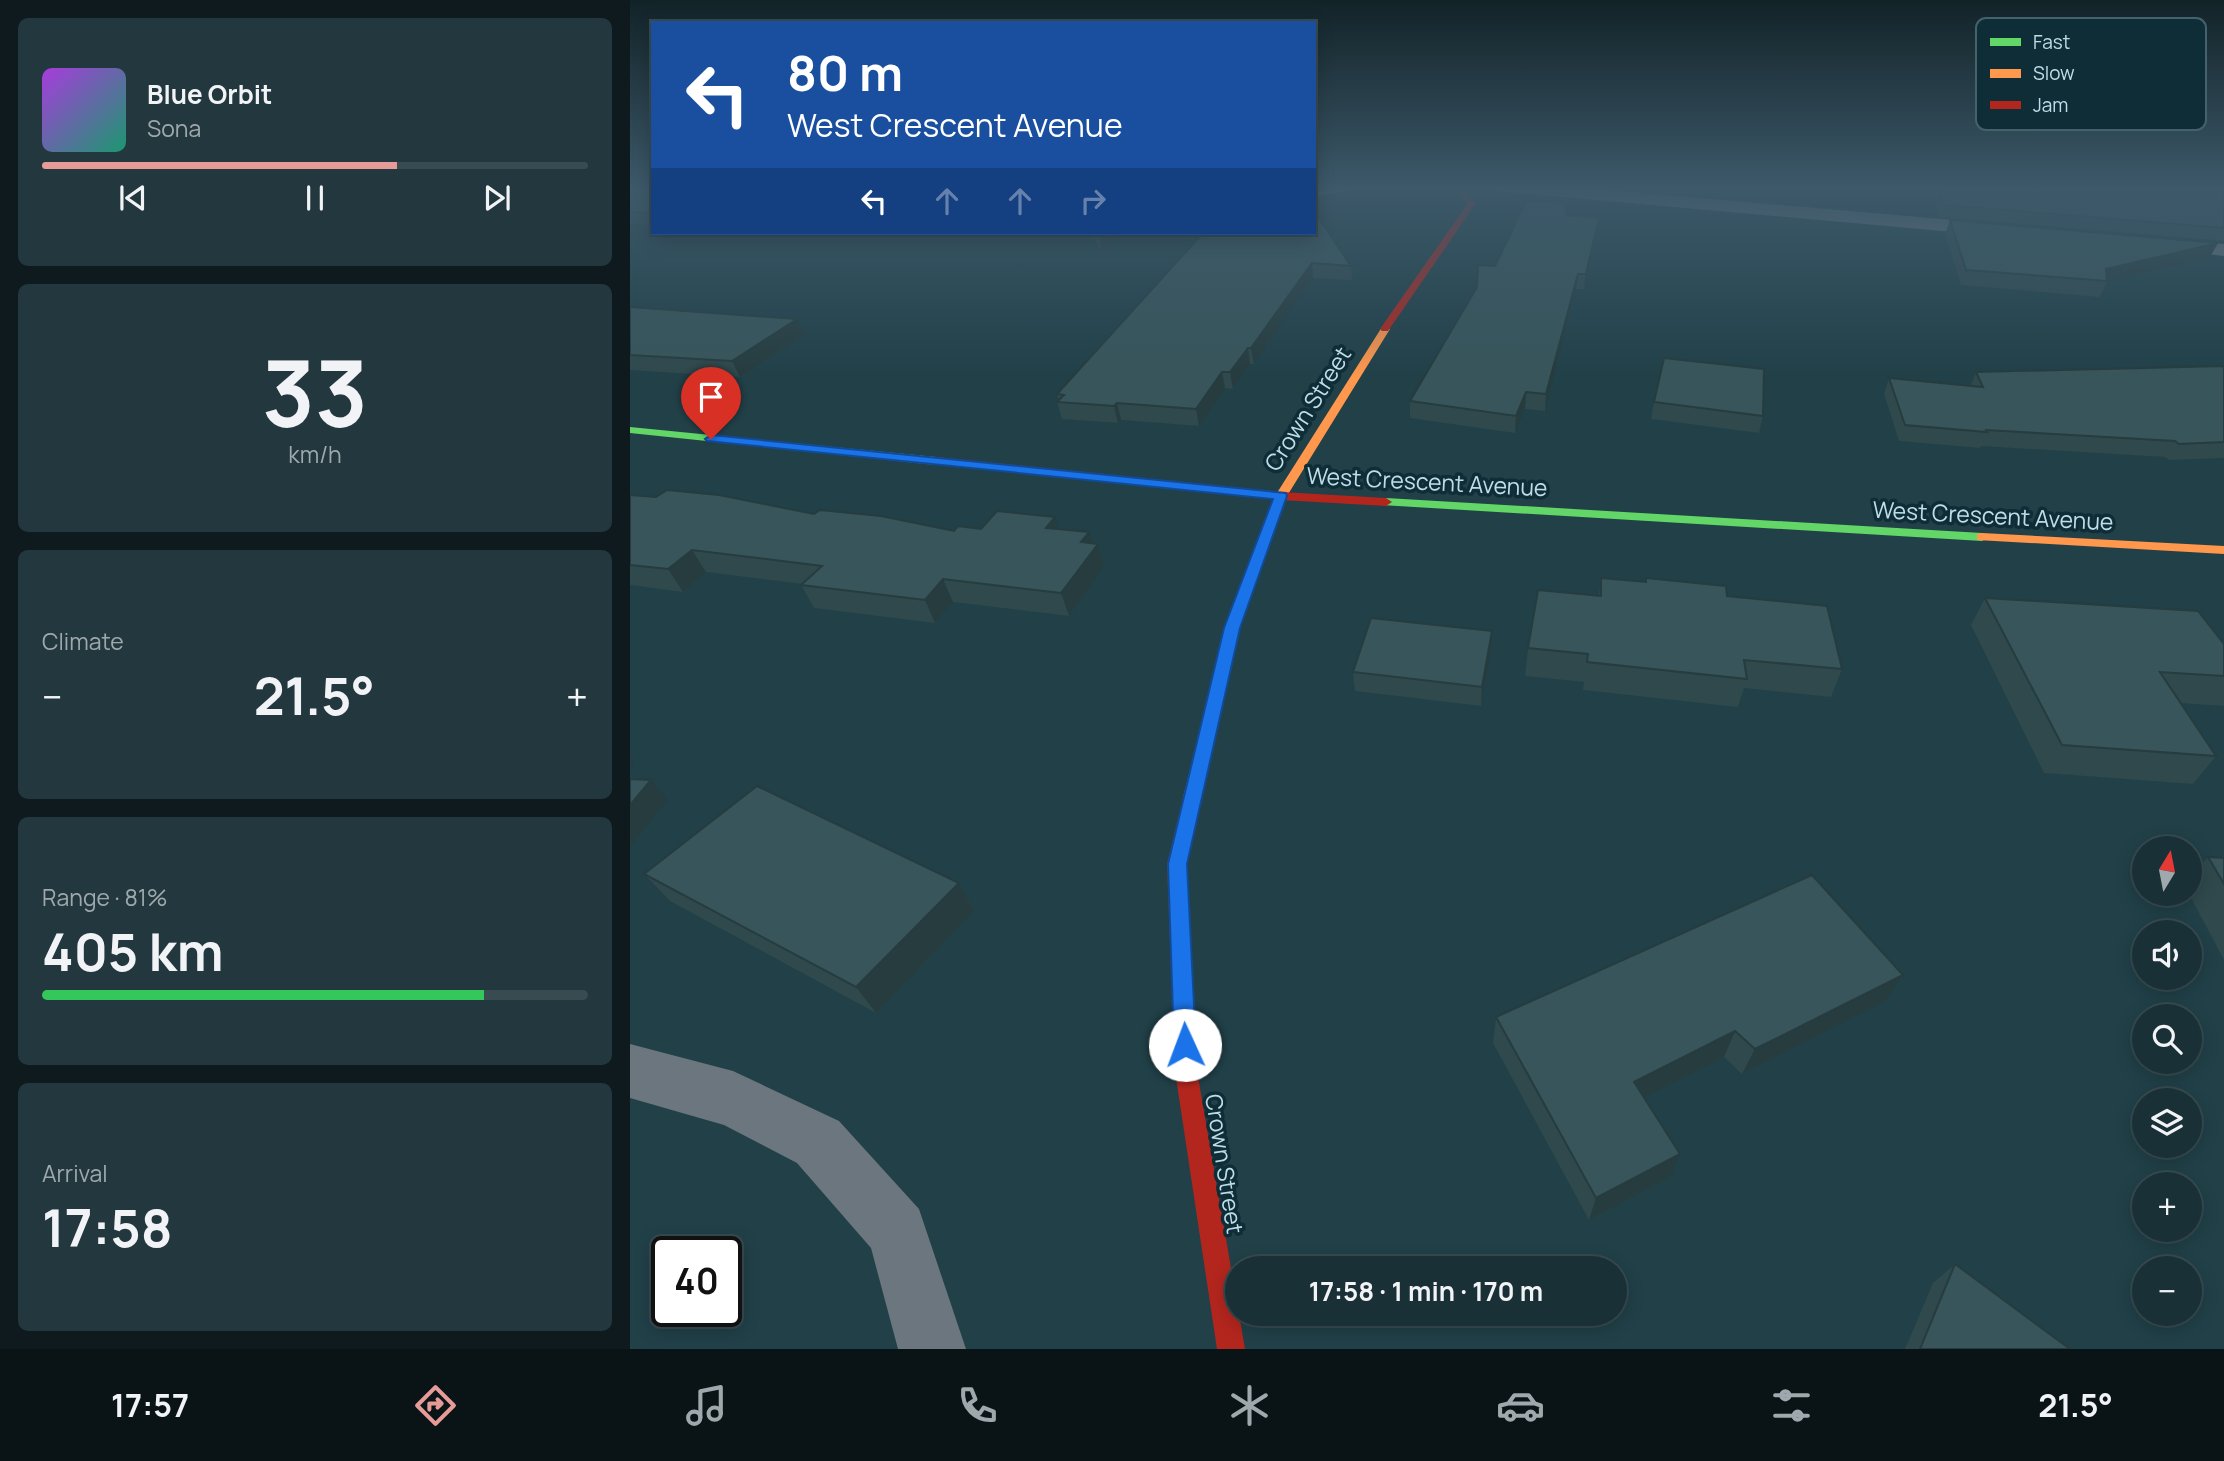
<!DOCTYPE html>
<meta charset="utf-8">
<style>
body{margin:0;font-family:Manrope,sans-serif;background:#22383e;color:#f1f3f6;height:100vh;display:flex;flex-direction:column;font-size:26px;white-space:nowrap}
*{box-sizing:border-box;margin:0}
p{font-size:23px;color:#9fa9ad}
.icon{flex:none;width:38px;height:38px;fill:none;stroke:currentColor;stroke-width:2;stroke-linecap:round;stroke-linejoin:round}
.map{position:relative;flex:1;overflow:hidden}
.details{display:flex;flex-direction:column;gap:18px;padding:18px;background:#0e1a1e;width:630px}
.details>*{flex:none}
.top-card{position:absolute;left:21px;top:21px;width:665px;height:214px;border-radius:0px;box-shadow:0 4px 18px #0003,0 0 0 2px #374b51;background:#1a4fa0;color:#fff;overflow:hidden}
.needle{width:46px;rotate:10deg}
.controls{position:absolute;left:1502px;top:836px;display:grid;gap:14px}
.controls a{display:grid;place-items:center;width:70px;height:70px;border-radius:50%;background:#193036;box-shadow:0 4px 18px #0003,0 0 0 2px #374b51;font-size:35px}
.speed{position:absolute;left:21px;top:1236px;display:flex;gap:14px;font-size:35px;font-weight:700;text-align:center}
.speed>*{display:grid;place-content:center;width:91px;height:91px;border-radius:50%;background:#193036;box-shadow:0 4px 18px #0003,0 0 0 2px #374b51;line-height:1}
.speed .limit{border:4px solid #111;border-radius:10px;background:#fff;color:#111}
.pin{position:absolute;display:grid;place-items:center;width:60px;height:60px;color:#fff;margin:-72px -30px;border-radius:50% 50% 50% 0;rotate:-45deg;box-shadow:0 0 7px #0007}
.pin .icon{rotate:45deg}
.me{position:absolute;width:77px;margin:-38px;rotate:358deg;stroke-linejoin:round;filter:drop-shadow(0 0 5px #0008)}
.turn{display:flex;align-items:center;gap:24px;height:147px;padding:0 21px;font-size:32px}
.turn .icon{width:91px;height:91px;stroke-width:2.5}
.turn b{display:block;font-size:49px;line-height:60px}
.lanes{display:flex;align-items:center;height:66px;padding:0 21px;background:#0003;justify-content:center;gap:35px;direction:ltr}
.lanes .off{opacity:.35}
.big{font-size:52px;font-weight:700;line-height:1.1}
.details .widget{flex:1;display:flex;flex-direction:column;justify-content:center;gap:10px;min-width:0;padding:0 24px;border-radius:10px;background:#22383e}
.details .dial{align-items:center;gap:0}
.dial b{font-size:91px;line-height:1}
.song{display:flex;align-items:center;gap:21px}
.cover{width:84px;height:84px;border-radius:10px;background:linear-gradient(135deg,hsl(280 70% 55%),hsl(160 70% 35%))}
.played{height:7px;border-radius:4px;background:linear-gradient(90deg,#e69b98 65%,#374b51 65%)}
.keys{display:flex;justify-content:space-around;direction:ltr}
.heat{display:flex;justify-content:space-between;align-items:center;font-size:38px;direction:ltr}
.charge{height:10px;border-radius:5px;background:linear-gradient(90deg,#34c759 81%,#374b51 0)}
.trip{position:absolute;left:595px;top:1256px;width:402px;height:70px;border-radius:35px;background:#193036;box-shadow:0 4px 18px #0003,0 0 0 2px #374b51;font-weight:700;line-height:70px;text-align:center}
.menu{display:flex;height:112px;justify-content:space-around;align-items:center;background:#0a1316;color:#9fa9ad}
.menu .icon{width:49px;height:49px}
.menu .selected{color:#e69b98}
.menu b{font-size:32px;color:#f1f3f6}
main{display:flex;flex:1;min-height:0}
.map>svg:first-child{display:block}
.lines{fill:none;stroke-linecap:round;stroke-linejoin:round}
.street{fill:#6c767e;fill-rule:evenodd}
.fast{fill:#63d668;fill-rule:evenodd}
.slow{fill:#ff974d;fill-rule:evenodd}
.jam{fill:#b3261e;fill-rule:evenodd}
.wall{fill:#2f494d}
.shaded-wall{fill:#263c3f}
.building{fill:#37555a;stroke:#263c3f;stroke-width:2}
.route{fill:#1a73e8;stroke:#114b97;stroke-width:2}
.labels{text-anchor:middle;stroke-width:7;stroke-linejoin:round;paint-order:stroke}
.street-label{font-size:23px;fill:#bcdde9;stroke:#0f2d36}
.key{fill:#0f2d36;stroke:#43626c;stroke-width:2}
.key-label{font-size:19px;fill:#bcdde9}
</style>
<main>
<section class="details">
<div class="widget">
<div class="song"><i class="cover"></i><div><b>Blue Orbit</b><p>Sona</p></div></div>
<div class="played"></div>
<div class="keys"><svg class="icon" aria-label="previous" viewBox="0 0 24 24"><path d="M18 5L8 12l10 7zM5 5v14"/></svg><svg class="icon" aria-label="pause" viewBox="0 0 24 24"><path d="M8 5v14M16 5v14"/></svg><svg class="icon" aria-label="next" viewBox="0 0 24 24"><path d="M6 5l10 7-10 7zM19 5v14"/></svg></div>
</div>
<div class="widget dial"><b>33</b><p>km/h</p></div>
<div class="widget"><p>Climate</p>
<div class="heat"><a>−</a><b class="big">21.5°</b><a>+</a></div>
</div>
<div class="widget"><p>Range · 81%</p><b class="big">405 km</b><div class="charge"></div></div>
<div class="widget"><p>Arrival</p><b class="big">17:58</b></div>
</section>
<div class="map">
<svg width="1594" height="1349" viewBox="0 0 1594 1349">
<rect width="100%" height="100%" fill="#214048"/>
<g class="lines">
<!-- street -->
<g class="street">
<polygon points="857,186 930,186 1369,224 1379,230 1369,236 866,191"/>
<polygon points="1533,238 1594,244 1594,256 1526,248 1523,244 1526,240"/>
<polygon points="0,1044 103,1071 209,1121 289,1209 336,1349 268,1349 241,1248 167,1163 94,1125 0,1098"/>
</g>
<!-- fast -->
<g class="fast">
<polygon points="0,427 306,457 312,461 306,465 0,433"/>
<polygon points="756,498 1352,533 1359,537 1352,541 751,505 750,502"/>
</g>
<!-- slow -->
<g class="slow">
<polygon points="724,186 744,186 684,196 684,192"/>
<polygon points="752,327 760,329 657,496 609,628 571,798 568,803 562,805 556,803 553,798 595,628 645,496"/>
<polygon points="1352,533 1594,546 1594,554 1347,540 1347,534"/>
</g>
<!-- jam -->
<g class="jam">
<polygon points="818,186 827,186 846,203 758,331 752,331 750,329 838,203"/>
<polygon points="306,457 651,492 756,498 762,502 756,506 651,500 302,464 302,458"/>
<polygon points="562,791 568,793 571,798 557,864 567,1071 615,1349 587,1349 545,1071 537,864 553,798 556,793"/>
</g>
</g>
<!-- wall -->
<g class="wall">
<polygon points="0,186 23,186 23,225 0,223"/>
<polygon points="1301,186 1594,186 1594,241 1310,217"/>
<polygon points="936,215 967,232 954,289 946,289 915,411 895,409 885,433 780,418 780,401 865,266"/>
<polygon points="1320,220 1580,257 1477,282 1470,297 1331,285 1315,234"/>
<polygon points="461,233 493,233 472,251"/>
<polygon points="573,233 721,266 722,280 683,278 624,364 620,364 603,389 595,388 569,426 491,420 488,423 432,419 427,402 429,401 427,394"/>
<polygon points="0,307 167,319 174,334 110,377 0,370"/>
<polygon points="1594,366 1594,458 1539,460 1535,457 1351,446 1350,448 1269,441 1254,394 1259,378 1341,385 1346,372"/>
<polygon points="1024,402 1133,416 1129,433 1021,419"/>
<polygon points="0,495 184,514 324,531 429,529 462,543 468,544 474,566 439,616 323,602 305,623 184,608 171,585 172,584 76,572 53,592 0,585"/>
<polygon points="971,578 1015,582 1016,578 1097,596 1212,669 1201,697 1114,688 1108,707 953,690 954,682 895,676 898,648 969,595"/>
<polygon points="1355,598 1594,644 1594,706 1550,703 1586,756 1563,784 1414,773 1341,625"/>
<polygon points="861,651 851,706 725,691 723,672"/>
<polygon points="1578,857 1594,858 1594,960 1559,894 1559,878"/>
<polygon points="14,874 329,883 344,911 246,1013 40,901"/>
<polygon points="1273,975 1256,1001 1112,1074 1094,1057 1014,1097 1040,1177 959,1220 863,1043 866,1017"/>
<polygon points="1325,1264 1440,1349 1275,1349 1303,1283"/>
</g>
<!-- shaded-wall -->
<g class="shaded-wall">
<polygon points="969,218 967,232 954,289 956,274"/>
<polygon points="473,233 493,233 472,251 469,236"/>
<polygon points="1588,243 1580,257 1477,282 1476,269"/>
<polygon points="682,263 683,278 624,364 621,348"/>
<polygon points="948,274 946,289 915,411 916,394"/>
<polygon points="167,319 174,334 110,377 102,361"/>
<polygon points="618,348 620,364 603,389 600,372"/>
<polygon points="592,372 595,388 569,426 566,409"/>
<polygon points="896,392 895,409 885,433 886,416"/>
<polygon points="487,403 491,420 488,423 484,406"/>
<polygon points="425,517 432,539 416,528"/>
<polygon points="459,532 464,550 468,544 474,566 439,616 431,593 451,542"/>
<polygon points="62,550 76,572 53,592 38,569"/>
<polygon points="313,579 323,602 305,623 295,600"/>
<polygon points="862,631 861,651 851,706 852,687"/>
<polygon points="0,758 4,762 0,767"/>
<polygon points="21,780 37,800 0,846 0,805"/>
<polygon points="329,883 344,911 246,1013 226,987"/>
<polygon points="1273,975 1256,1001 1112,1074 1125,1049"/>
<polygon points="1105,1031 1094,1057 997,1106 1004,1082"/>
<polygon points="1050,1154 1040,1177 959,1220 966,1198"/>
</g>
<!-- building -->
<g class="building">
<polygon points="0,186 23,186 23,213 0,212"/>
<polygon points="1308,186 1594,186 1594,228 1314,205"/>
<polygon points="897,200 935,203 936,215 969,218 956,274 948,274 916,394 896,392 886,416 780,401 847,287 848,265 865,266"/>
<polygon points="684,211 721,266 682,263 621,348 618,348 600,372 592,372 566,409 487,403 484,406 427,402 434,395 427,394 573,233 684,233"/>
<polygon points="1320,220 1588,243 1476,269 1477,281 1336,270"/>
<polygon points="0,307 167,319 102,361 0,355"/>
<polygon points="1034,358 1134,369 1133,416 1024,402"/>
<polygon points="1594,366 1594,442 1549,444 1545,441 1356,430 1357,432 1275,425 1259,378 1353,387 1346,372"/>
<polygon points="37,490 89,495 184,514 190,510 251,516 324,531 328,526 351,529 367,511 425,517 416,528 459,532 451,542 468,544 431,593 313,579 295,600 171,585 192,566 62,550 38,569 0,565 0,495 26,497"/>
<polygon points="971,578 1016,582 1016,578 1096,586 1097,596 1197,606 1212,669 1114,660 1117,679 957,662 958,654 898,648 908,590 971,596"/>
<polygon points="1355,598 1568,611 1594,644 1594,676 1530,672 1586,756 1432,745"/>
<polygon points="741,618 862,631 852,687 723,672"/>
<polygon points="0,779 21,780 0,805"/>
<polygon points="127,786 329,883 226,987 14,874"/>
<polygon points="1578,857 1594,858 1594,884"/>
<polygon points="1182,875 1273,975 1125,1049 1105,1031 1004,1082 1050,1154 966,1198 866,1017"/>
<polygon points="1325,1264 1440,1349 1290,1349"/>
</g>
<!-- sky -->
<linearGradient id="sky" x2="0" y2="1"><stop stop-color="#122328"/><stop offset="0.5" stop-color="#3d596a"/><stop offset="1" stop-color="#3d596a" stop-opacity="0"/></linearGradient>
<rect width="1594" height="375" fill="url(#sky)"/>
<!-- route -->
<polygon class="route" points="81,435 656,493 657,496 610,628 557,864 566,1045 563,1053 555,1056 547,1053 544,1045 538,864 594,628 643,499 77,441 75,439"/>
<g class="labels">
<!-- street labels -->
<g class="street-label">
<text transform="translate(678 409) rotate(-58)" y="8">Crown Street</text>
<text transform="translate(797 482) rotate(3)" y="8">West Crescent Avenue</text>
<text transform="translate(1363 516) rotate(3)" y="8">West Crescent Avenue</text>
<text transform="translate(594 1164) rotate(81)" y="8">Crown Street</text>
</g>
</g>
<!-- legend -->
<rect x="1346" y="18" width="230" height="112" rx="10" class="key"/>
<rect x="1360" y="38" width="31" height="8" fill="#63d668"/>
<rect x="1360" y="69" width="31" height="9" fill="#ff974d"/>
<rect x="1360" y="101" width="31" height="8" fill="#b3261e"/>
<g class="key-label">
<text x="1403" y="49">Fast</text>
<text x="1403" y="80">Slow</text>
<text x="1403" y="112">Jam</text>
</g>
</svg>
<div class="controls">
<a><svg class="needle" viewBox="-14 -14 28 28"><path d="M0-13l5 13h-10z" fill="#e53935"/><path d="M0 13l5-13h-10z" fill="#9fa9ad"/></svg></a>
<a><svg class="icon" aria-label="sound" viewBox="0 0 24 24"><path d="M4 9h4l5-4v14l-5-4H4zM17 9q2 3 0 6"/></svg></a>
<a><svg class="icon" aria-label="search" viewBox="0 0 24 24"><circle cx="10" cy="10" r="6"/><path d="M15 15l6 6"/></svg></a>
<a><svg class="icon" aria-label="layers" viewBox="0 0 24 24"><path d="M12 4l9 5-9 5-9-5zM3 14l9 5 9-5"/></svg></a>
<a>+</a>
<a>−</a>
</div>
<div class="speed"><div class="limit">40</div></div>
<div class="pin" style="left:81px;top:439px;background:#d93025"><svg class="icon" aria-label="arrive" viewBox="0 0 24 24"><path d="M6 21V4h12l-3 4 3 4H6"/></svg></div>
<svg class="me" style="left:555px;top:1045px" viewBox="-20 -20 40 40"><circle r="19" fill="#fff"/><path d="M0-13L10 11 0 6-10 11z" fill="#1a73e8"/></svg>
<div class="trip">17:58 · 1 min · 170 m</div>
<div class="top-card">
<div class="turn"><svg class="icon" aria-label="left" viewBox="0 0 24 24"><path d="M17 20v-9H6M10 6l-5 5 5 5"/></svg><div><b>80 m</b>West Crescent Avenue</div></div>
<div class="lanes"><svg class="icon" aria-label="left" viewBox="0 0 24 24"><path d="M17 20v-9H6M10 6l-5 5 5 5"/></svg><svg class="icon off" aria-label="ahead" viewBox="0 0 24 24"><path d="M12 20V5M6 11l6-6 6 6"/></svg><svg class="icon off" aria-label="ahead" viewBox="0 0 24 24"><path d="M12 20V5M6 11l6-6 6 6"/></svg><svg class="icon off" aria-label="right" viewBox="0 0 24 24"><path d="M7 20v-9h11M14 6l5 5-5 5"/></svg></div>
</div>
</div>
</main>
<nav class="menu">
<b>17:57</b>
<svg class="icon selected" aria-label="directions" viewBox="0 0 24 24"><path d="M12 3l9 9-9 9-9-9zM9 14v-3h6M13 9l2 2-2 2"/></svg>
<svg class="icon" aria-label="music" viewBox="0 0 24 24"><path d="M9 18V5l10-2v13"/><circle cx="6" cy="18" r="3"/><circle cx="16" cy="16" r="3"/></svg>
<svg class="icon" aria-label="phone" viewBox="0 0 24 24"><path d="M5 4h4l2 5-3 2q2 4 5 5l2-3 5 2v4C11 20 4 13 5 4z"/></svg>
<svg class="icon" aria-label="climate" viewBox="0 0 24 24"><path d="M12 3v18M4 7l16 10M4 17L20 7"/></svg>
<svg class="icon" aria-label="car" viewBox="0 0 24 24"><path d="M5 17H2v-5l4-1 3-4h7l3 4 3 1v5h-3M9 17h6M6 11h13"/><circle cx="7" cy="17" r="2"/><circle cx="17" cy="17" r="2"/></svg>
<svg class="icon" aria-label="filters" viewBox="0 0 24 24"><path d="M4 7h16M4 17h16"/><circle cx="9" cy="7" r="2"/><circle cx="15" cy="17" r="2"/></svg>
<b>21.5°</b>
</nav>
